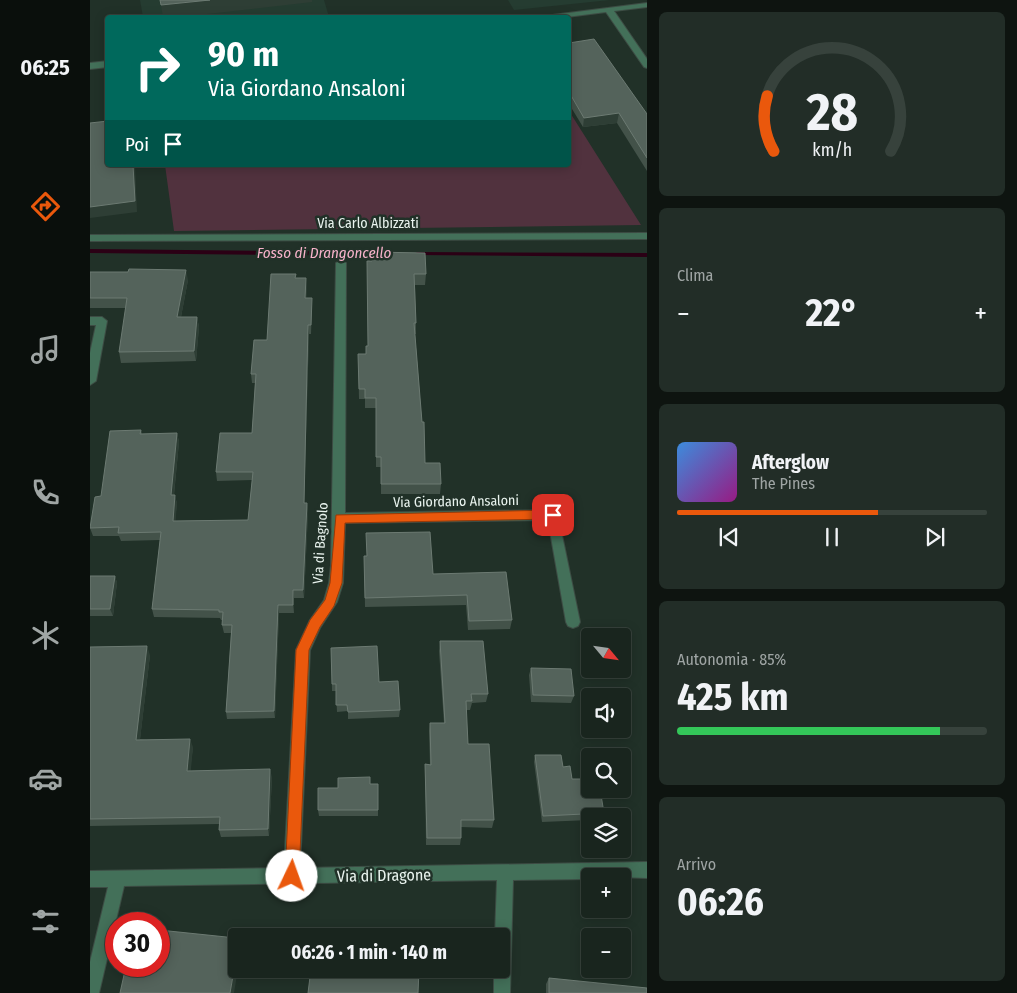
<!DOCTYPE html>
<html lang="it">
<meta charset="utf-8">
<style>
body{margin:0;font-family:"Fira Sans Condensed",sans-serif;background:#222d27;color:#f1f3f6;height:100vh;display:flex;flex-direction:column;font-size:19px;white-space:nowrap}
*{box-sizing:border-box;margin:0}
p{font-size:16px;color:#9fa5a4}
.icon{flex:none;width:28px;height:28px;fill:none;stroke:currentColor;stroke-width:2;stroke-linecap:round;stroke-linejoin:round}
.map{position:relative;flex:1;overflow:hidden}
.drawer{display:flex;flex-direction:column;gap:12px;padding:12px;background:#0e1410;width:370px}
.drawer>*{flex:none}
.top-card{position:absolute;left:15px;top:15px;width:466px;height:152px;border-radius:5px;box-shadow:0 2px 12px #0003,0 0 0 1px #37423c;background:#00695c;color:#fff;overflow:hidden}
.needle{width:32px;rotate:119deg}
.controls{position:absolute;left:491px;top:628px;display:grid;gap:10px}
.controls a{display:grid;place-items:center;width:50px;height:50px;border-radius:5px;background:#19251e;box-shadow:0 2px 12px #0003,0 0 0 1px #37423c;font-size:25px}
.speed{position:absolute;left:15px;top:912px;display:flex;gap:10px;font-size:25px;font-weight:700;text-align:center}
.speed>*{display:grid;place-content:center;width:65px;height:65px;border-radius:50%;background:#19251e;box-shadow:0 2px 12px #0003,0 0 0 1px #37423c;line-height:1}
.speed .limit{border:8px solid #d22;background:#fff;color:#111}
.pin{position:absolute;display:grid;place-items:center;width:42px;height:42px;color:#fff;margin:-21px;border-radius:10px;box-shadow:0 2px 8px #0006}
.me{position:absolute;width:55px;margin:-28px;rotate:3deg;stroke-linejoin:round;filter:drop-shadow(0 0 4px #0008)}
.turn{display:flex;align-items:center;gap:18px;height:105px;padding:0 20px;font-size:22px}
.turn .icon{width:65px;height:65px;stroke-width:2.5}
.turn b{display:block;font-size:35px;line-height:42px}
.then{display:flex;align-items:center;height:48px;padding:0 20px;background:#0003;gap:10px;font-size:19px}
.big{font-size:38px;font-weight:700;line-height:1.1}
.drawer .widget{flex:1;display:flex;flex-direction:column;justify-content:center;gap:8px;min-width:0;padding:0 18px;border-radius:8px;background:#222d27}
.drawer .dial{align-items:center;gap:0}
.dial svg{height:130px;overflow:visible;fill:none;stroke:#37423c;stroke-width:7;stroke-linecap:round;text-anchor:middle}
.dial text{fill:#f1f3f6;stroke:none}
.song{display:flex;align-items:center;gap:15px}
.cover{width:60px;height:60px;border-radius:8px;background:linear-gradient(135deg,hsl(210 70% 55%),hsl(310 70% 35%))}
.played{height:5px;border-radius:2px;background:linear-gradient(90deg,#ea580c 65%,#37423c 65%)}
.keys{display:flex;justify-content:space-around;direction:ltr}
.heat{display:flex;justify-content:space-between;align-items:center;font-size:28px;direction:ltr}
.charge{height:8px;border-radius:4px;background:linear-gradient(90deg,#34c759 85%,#37423c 0)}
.trip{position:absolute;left:138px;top:928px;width:282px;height:50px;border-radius:5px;background:#19251e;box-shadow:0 2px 12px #0003,0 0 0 1px #37423c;font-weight:700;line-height:50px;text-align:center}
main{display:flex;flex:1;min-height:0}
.tab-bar{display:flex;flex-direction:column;width:90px;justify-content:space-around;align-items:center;background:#0a0f0c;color:#9fa5a4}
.tab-bar .icon{width:35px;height:35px}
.tab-bar .on{color:#ea580c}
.tab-bar b{font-size:22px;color:#f1f3f6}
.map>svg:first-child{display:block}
.built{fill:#253c31}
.green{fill:#51323e}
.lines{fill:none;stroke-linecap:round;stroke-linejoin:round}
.stream{fill:#2b0015;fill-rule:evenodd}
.minor-casing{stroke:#3d4c44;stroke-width:2}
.minor{fill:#437059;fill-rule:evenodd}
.wall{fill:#435249}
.shaded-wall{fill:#2e3e35}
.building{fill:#54635b;stroke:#6c7a72}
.route{fill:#ea580c;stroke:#983908}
.labels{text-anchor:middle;stroke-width:5;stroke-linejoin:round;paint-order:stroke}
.street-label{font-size:14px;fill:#e9f3ee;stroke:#213128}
.water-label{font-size:15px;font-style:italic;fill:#f8b3cb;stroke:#213128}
.near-street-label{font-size:16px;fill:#e9f3ee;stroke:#213128}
</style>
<main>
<nav class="tab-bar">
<b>06:25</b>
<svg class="icon on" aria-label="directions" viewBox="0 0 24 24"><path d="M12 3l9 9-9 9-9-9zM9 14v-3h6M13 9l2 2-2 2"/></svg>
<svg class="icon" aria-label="music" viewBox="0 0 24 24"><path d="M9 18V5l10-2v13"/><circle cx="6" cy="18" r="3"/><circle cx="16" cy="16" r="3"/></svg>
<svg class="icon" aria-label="phone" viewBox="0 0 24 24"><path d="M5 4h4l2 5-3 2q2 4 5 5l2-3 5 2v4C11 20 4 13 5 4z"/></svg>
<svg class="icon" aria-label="climate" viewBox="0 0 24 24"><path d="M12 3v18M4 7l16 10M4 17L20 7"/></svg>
<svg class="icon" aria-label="car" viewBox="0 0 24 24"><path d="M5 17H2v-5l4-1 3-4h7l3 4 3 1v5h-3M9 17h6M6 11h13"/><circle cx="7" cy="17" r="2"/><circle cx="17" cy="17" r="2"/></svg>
<svg class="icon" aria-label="filters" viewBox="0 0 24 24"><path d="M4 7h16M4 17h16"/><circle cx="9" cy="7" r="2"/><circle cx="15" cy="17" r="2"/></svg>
</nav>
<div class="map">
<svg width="557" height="993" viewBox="0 0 557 993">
<rect width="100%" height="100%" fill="#213128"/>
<!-- built -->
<g class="built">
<polygon points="50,0 234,0 239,17 53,17"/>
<polygon points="418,0 520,0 424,10"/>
</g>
<!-- green -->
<polygon class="green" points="479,111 551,225 84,231 75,165 479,165"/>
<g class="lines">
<!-- stream -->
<g class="stream">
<polygon points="0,249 293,252 296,254 293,256 0,253"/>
<polygon points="327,252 557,253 557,257 325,255 324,254"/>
</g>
<!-- minor casing -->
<g class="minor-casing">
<g id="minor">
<polygon points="557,3 557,7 524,11 557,59 557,68 554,67 516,12 469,18 439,18"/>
<polygon points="18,61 18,67 0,69 0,63"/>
<polygon points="557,233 557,239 0,241 0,235"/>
<polygon points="251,260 256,263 255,513 463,510 467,511 490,622 488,626 483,628 478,626 476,622 458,520 255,523 253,583 247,602 230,628 220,650 210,868 557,862 557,878 500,876 500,879 423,880 420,993 404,993 404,969 411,969 411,936 405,936 407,880 34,886 9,993 0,993 0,962 18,887 0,887 0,871 194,868 206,650 220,620 234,600 239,583 241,565 246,263"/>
<polygon points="0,317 12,317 17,321 6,381 0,385 0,353 6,325 0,325"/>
</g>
</g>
<!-- minor -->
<use href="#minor" class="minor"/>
</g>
<!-- wall -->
<g class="wall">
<polygon points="479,43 557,114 557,171 527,123 493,127 479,104"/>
<polygon points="277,261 336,274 335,285 325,285 326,323 326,334 325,334 335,463 351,484 350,494 291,494 291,467 286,467 286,408 275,408 275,399 269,399 268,354 276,354 276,346 278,346"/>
<polygon points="0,272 98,280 91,317 107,317 109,327 106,361 31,363 29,352 36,308 0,308"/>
<polygon points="206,278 217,287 216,298 222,307 221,334 219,334 214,503 217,503 218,512 214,598 204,598 204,613 189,613 185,718 137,719 136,712 141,633 134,633 132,625 133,620 131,620 130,618 64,617 62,609 70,540 31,541 29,536 3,536 0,528 11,496 51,430 52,434 87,433 89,442 84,495 87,503 85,521 158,520 162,480 127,481 126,472 162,433 165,383 162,383 161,374"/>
<polygon points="274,556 343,574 422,620 420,629 378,630 376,605 275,607"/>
<polygon points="0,576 25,576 27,583 23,616 0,616"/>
<polygon points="350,641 398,694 396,702 382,703 380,710 376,710 378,744 404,820 402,828 371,827 371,838 370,845 336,845 335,772 335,764 340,765 339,731 340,723 354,723 349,651"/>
<polygon points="0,647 60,655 50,739 103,747 100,771 182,777 179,836 131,837 129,830 130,824 0,826"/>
<polygon points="241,648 289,682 310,710 309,717 258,719 258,711 247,712 246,691 242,691"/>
<polygon points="441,668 484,696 481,703 441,702 439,675"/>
<polygon points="445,755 473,767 482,779 514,813 513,816 500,816 500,820 452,822 444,762"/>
<polygon points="280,784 288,784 288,816 229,816 228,810 248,788"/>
<polygon points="459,978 557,993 456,993 456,984"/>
</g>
<!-- shaded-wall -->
<g class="shaded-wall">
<polygon points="120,0 222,0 222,2 82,18 73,18 71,5"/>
<polygon points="529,113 527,123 493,127 494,118"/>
<polygon points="43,165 45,165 47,212 0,218 0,207"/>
<polygon points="96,270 98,280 89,327 87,317"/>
<polygon points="216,278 217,287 216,307 215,298"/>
<polygon points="107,317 109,327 106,361 104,351"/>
<polygon points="218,325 219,334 214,512 214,503"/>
<polygon points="87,433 89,442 83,503 81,495"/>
<polygon points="85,495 87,503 85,529 83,521"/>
<polygon points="217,503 218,512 214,598 213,590"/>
<polygon points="25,576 27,583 23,616 20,609"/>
<polygon points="203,590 204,598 204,613 203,605"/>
<polygon points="188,605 189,613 185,718 184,711"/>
<polygon points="57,646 60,655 49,748 46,740"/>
<polygon points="100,739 103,747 100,779 97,771"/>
<polygon points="180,769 182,777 179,836 178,829"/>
<polygon points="146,959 146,969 148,969 144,993 140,993"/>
</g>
<!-- building -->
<g class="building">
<polygon points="70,0 120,0 71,5"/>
<polygon points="504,39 557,114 557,158 529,113 494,118 479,92 479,43"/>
<polygon points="18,121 18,165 43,165 45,201 0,207 0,123"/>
<polygon points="282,252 335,253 336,274 324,274 326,323 324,323 332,422 334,422 335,463 350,463 351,484 291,484 291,457 286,457 286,398 275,398 275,389 269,389 268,354 276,354 276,346 278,346 277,261 282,261"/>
<polygon points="39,269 96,270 87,317 107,317 104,351 29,352 37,298 0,298 0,272 38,272"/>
<polygon points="181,274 206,274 205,278 216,278 215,298 222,298 221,325 218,325 214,503 217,503 213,590 203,590 203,605 188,605 184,711 136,712 142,625 132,625 133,612 129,612 129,610 62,609 71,532 28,533 29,527 0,528 5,497 11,496 20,431 51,430 50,434 87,433 81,495 85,495 83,521 158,520 163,472 126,472 130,433 162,433 166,374 161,374 164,340 177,340"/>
<polygon points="340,532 343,574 416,572 422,620 379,621 377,595 275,598 274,556 277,556 276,533"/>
<polygon points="0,576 25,576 20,609 0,609"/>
<polygon points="350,641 393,641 398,694 381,694 382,701 376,701 378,744 399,744 404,820 371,820 371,838 337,838 335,764 341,765 340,723 355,723"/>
<polygon points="57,646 46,740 100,739 97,771 180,769 178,829 129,830 130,817 0,819 0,647"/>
<polygon points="287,646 289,682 308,681 310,710 258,712 257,705 246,705 246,684 242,684 241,648"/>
<polygon points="441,668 481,669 484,696 443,695"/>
<polygon points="445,755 471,755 473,767 480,766 482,779 500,779 500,789 510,789 514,813 453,816"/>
<polygon points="280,777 280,784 288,784 288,810 228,810 228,788 248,788 248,778"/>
<polygon points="69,930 146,938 146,959 140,993 30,993 36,966 69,966"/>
<polygon points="221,969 315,969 329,970 328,993 218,993"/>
<polygon points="459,978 557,988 557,993 459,993"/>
</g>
<!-- route -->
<polygon class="route" points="463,510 469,515 463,519 255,523 252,583 244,606 230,627 219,650 209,876 207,881 202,883 197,881 195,876 206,650 220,620 235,600 240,583 246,515"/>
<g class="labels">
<!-- street labels -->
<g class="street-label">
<text x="278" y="228">Via Carlo Albizzati</text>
<text transform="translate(366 501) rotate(-1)" y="5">Via Giordano Ansaloni</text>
<text transform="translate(230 543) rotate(-86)" y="5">Via di Bagnolo</text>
</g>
<!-- water labels -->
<g class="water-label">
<text x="234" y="258">Fosso di Drangoncello</text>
</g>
<!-- near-street labels -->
<g class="near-street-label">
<text transform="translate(294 875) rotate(-1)" y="6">Via di Dragone</text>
</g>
</g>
</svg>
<div class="controls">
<a><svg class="needle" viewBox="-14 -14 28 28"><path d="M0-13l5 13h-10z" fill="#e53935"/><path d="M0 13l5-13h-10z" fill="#9fa5a4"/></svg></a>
<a><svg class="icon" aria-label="sound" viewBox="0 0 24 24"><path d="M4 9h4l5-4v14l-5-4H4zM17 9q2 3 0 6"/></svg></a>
<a><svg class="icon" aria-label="search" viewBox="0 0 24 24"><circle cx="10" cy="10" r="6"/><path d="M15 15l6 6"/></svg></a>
<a><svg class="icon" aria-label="layers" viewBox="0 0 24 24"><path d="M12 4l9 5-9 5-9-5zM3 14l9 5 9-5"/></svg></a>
<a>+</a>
<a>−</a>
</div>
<div class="speed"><div class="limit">30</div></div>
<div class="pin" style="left:463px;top:515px;background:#d93025"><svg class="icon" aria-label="arrive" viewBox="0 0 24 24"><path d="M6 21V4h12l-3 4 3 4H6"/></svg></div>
<svg class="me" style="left:202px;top:876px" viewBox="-20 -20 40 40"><circle r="19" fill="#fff"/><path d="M0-13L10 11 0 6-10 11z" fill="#ea580c"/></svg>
<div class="trip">06:26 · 1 min · 140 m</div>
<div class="top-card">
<div class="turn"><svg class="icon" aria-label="right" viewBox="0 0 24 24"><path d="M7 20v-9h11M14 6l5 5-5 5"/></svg><div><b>90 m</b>Via Giordano Ansaloni</div></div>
<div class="then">Poi<svg class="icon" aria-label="arrive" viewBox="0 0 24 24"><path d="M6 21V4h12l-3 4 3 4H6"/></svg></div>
</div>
</div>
<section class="drawer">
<div class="widget dial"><svg viewBox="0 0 100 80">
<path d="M14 69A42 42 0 1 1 86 69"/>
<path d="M14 69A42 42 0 0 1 10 35" stroke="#ea580c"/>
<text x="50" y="56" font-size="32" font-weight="700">28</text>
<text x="50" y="72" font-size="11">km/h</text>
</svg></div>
<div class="widget"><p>Clima</p>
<div class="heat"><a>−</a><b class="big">22°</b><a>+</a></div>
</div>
<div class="widget">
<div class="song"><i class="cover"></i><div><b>Afterglow</b><p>The Pines</p></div></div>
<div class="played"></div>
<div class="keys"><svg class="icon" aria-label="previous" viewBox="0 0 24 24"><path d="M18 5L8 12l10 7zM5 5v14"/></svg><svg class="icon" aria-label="pause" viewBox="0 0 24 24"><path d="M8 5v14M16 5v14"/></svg><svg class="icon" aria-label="next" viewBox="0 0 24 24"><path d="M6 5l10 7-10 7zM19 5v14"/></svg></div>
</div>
<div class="widget"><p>Autonomia · 85%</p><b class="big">425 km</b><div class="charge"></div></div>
<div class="widget"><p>Arrivo</p><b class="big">06:26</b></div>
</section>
</main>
